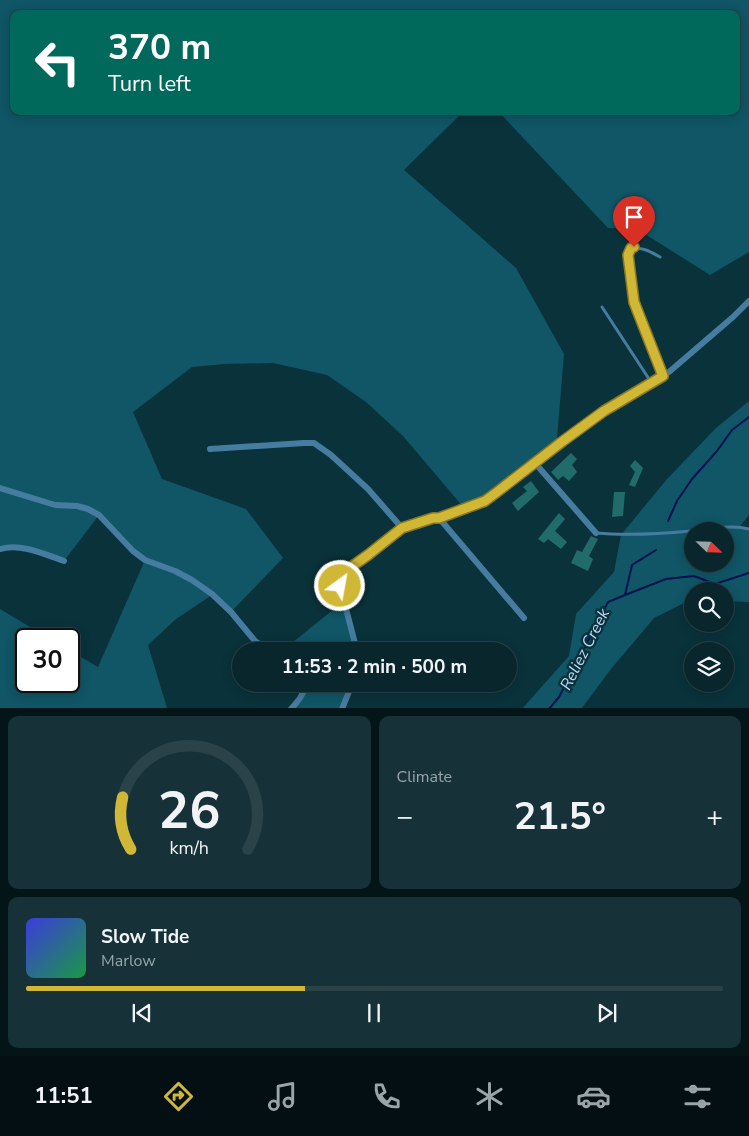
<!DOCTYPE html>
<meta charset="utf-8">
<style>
body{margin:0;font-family:"Nunito Sans",sans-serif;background:#163238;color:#f1f3f6;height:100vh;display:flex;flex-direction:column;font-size:19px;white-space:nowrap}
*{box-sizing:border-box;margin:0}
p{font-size:16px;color:#98a5a9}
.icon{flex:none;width:28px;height:28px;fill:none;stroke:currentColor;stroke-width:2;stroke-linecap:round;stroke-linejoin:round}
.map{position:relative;height:708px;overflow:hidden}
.panel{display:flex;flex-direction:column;gap:8px;padding:8px;background:#041518;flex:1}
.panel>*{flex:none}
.top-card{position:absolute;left:10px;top:10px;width:730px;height:105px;border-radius:10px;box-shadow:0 2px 12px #0003,0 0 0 1px #294348;background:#00695c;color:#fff;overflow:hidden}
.needle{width:32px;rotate:113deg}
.fabs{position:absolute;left:684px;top:522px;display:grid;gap:10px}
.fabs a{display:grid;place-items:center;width:50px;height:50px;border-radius:50%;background:#08262c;box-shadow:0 2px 12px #0003,0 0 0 1px #294348;font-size:25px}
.speed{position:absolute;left:15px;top:628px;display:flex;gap:10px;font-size:25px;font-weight:700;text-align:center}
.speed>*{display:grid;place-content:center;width:65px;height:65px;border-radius:50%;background:#08262c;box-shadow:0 2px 12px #0003,0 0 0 1px #294348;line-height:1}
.speed .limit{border:2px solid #111;border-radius:8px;background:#fff;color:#111}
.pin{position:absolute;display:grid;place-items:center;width:42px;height:42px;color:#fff;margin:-51px -21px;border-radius:50% 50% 50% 0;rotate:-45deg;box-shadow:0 0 5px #0007}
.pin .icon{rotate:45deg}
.me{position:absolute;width:55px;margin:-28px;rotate:32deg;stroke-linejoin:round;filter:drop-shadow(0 0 4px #0008)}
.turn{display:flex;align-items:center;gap:18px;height:105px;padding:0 15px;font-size:22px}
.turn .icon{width:65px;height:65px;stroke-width:2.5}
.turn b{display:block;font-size:35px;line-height:42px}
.big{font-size:38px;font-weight:700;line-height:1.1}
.panel .card{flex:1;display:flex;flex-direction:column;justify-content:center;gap:8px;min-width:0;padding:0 18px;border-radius:10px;background:#163238}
.panel .dial{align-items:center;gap:0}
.dial svg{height:130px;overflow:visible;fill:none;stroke:#294348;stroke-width:7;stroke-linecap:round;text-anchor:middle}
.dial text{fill:#f1f3f6;stroke:none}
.song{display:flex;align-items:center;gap:15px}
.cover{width:60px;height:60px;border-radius:8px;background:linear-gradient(135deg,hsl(240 70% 55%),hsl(140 70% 35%))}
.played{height:5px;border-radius:2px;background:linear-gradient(90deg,#d1b736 40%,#294348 40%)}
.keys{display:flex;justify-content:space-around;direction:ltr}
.heat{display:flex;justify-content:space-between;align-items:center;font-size:28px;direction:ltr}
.panel .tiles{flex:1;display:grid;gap:8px;grid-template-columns:1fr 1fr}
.card:last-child{grid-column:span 2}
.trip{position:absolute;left:232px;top:642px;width:285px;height:50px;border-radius:25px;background:#08262c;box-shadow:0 2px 12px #0003,0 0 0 1px #294348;font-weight:700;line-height:50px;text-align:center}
.tab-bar{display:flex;height:80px;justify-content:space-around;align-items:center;background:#030f12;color:#98a5a9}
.tab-bar .icon{width:35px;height:35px}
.tab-bar .selected{color:#d1b736}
.tab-bar b{font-size:22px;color:#f1f3f6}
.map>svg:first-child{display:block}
.green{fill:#105666;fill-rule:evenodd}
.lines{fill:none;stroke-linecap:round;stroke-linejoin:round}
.stream{stroke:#011152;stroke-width:2}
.building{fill:#216c6b}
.lane{stroke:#467ca0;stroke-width:3}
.street{stroke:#467ca0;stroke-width:6}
.route-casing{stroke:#887723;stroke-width:12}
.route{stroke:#d1b736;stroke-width:9}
.labels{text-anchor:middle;stroke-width:5;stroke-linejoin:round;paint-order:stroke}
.water-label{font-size:16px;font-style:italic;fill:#c2d6fe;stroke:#0a323b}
</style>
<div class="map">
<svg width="749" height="709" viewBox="0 0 749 709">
<rect width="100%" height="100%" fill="#0a323b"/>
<!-- green -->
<g class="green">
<polygon points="0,0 749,0 749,252 710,275 637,229 608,228 498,111 736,111 736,14 14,14 14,111 464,111 404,170 516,268 564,354 556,450 497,492 464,508 403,436 366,402 327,375 273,363 225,364 192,367 133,412 162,479 246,509 283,558 231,612 212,595 176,619 148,645 167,708 0,708 0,609 50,639 26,639 26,681 69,681 69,650 98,667 145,560 99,515 64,561 32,549 0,549"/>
<path d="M749,401V515L740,526L749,529V602L725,601V591H692V599L654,618L611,669L582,708L522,709L569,656L576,614L614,572L621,535L667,479L716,428ZM692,531H725V564H692Z"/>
<polygon points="344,601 357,651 282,651"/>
<polygon points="305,684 352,684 342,708 291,709"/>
</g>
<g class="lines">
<!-- stream -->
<g class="stream">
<polyline points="668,521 677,501 692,479 717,451 732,430 749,417"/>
<polyline points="625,595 666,579 694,576 715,584 749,573"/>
<polyline points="549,709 559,697 608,602 625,595 632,565 656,550"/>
</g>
</g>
<!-- building -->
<g class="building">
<polygon points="571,453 577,459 572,465 577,472 569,481 563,476 558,480 551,472"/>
<polygon points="635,460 643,468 635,487 629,485 635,472 630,466"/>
<polygon points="531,481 539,492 518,511 512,503 527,491 523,487"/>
<polygon points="614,492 625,492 623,516 612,517"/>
<polygon points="559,513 565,519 555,531 567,542 561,549 548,539 544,543 538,539"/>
<polygon points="591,536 598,539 589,556 593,559 588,571 571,563 577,550 582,552"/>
</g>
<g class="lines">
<!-- lane -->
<g class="lane">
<path d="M660,257C651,252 641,246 631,249L628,255L633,302L663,375"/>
<polyline points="602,307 651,382"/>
<path d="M596,533C628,536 659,534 691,531C709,530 731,524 749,529"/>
</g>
<!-- street -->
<g class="street">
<polyline points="210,449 304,443 314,443 331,455 368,489 402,528"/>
<polyline points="535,463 596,533"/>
<polyline points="0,488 55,505 77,506 88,509 99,515 133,551 145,560 175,571 192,580 212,594 231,612 255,641 270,651"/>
<polyline points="439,518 524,618"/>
<path d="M0,549C21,543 44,554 64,561"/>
<polyline points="357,651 340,586 342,577 347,570 368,555 402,528 433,518 439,518 485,501 497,492 563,441 605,411 669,372 733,317 749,301"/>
<polyline points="379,651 390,647 402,646 410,651"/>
<path d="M291,709C298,701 304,695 305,684"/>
<polyline points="342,709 352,684"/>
</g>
</g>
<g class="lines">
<!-- route casing -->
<g class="route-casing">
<polyline id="route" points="340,586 342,577 347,570 368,555 402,528 433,518 439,518 485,501 497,492 563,441 604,411 663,376 634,302 628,255 631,248 634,247"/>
</g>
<!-- route -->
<use href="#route" class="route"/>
</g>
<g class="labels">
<!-- water labels -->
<g class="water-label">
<text transform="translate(584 649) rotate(-63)" y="6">Reliez Creek</text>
</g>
</g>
</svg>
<div class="fabs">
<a><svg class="needle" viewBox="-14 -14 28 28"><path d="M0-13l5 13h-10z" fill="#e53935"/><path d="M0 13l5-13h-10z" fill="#98a5a9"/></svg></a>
<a><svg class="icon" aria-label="search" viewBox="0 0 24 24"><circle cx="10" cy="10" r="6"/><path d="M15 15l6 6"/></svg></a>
<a><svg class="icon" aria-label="layers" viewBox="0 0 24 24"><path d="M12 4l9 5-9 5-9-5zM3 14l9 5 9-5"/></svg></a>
</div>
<div class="speed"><div class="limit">30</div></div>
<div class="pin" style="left:634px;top:247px;background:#d93025"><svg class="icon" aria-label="arrive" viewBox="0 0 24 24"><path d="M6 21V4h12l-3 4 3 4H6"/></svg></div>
<svg class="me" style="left:340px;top:586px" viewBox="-20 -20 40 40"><circle r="17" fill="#d1b736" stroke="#fff" stroke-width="3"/><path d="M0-11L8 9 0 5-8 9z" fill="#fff"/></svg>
<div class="trip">11:53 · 2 min · 500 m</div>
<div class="top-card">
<div class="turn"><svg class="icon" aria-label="left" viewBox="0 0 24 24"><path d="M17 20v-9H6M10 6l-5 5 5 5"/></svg><div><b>370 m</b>Turn left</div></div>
</div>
</div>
<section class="panel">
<div class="tiles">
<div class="card dial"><svg viewBox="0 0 100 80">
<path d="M14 69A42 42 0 1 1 86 69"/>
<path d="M14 69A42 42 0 0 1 9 37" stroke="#d1b736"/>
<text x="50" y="56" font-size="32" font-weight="700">26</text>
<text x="50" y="72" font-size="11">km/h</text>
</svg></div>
<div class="card"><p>Climate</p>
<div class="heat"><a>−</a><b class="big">21.5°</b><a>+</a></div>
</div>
<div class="card">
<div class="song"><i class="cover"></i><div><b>Slow Tide</b><p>Marlow</p></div></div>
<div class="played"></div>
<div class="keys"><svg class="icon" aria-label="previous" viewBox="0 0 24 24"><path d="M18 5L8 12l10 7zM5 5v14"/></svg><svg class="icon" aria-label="pause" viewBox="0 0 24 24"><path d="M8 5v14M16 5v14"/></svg><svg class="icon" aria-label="next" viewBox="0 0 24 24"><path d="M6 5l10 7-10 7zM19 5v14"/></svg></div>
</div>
</div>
</section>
<nav class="tab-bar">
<b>11:51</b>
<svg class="icon selected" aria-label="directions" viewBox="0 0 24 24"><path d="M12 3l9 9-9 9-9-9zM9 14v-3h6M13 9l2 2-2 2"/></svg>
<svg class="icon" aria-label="music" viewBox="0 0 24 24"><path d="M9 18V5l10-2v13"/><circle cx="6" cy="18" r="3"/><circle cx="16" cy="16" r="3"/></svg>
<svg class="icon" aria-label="phone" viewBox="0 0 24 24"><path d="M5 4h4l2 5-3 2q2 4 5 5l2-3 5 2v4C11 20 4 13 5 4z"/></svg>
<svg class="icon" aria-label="climate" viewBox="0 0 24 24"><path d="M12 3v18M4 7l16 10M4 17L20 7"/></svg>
<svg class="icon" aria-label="car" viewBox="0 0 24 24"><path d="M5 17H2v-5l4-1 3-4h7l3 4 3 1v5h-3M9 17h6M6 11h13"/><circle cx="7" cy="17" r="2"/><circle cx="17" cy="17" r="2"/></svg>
<svg class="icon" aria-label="filters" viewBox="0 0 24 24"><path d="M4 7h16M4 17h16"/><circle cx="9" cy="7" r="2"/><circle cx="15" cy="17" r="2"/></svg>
</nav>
